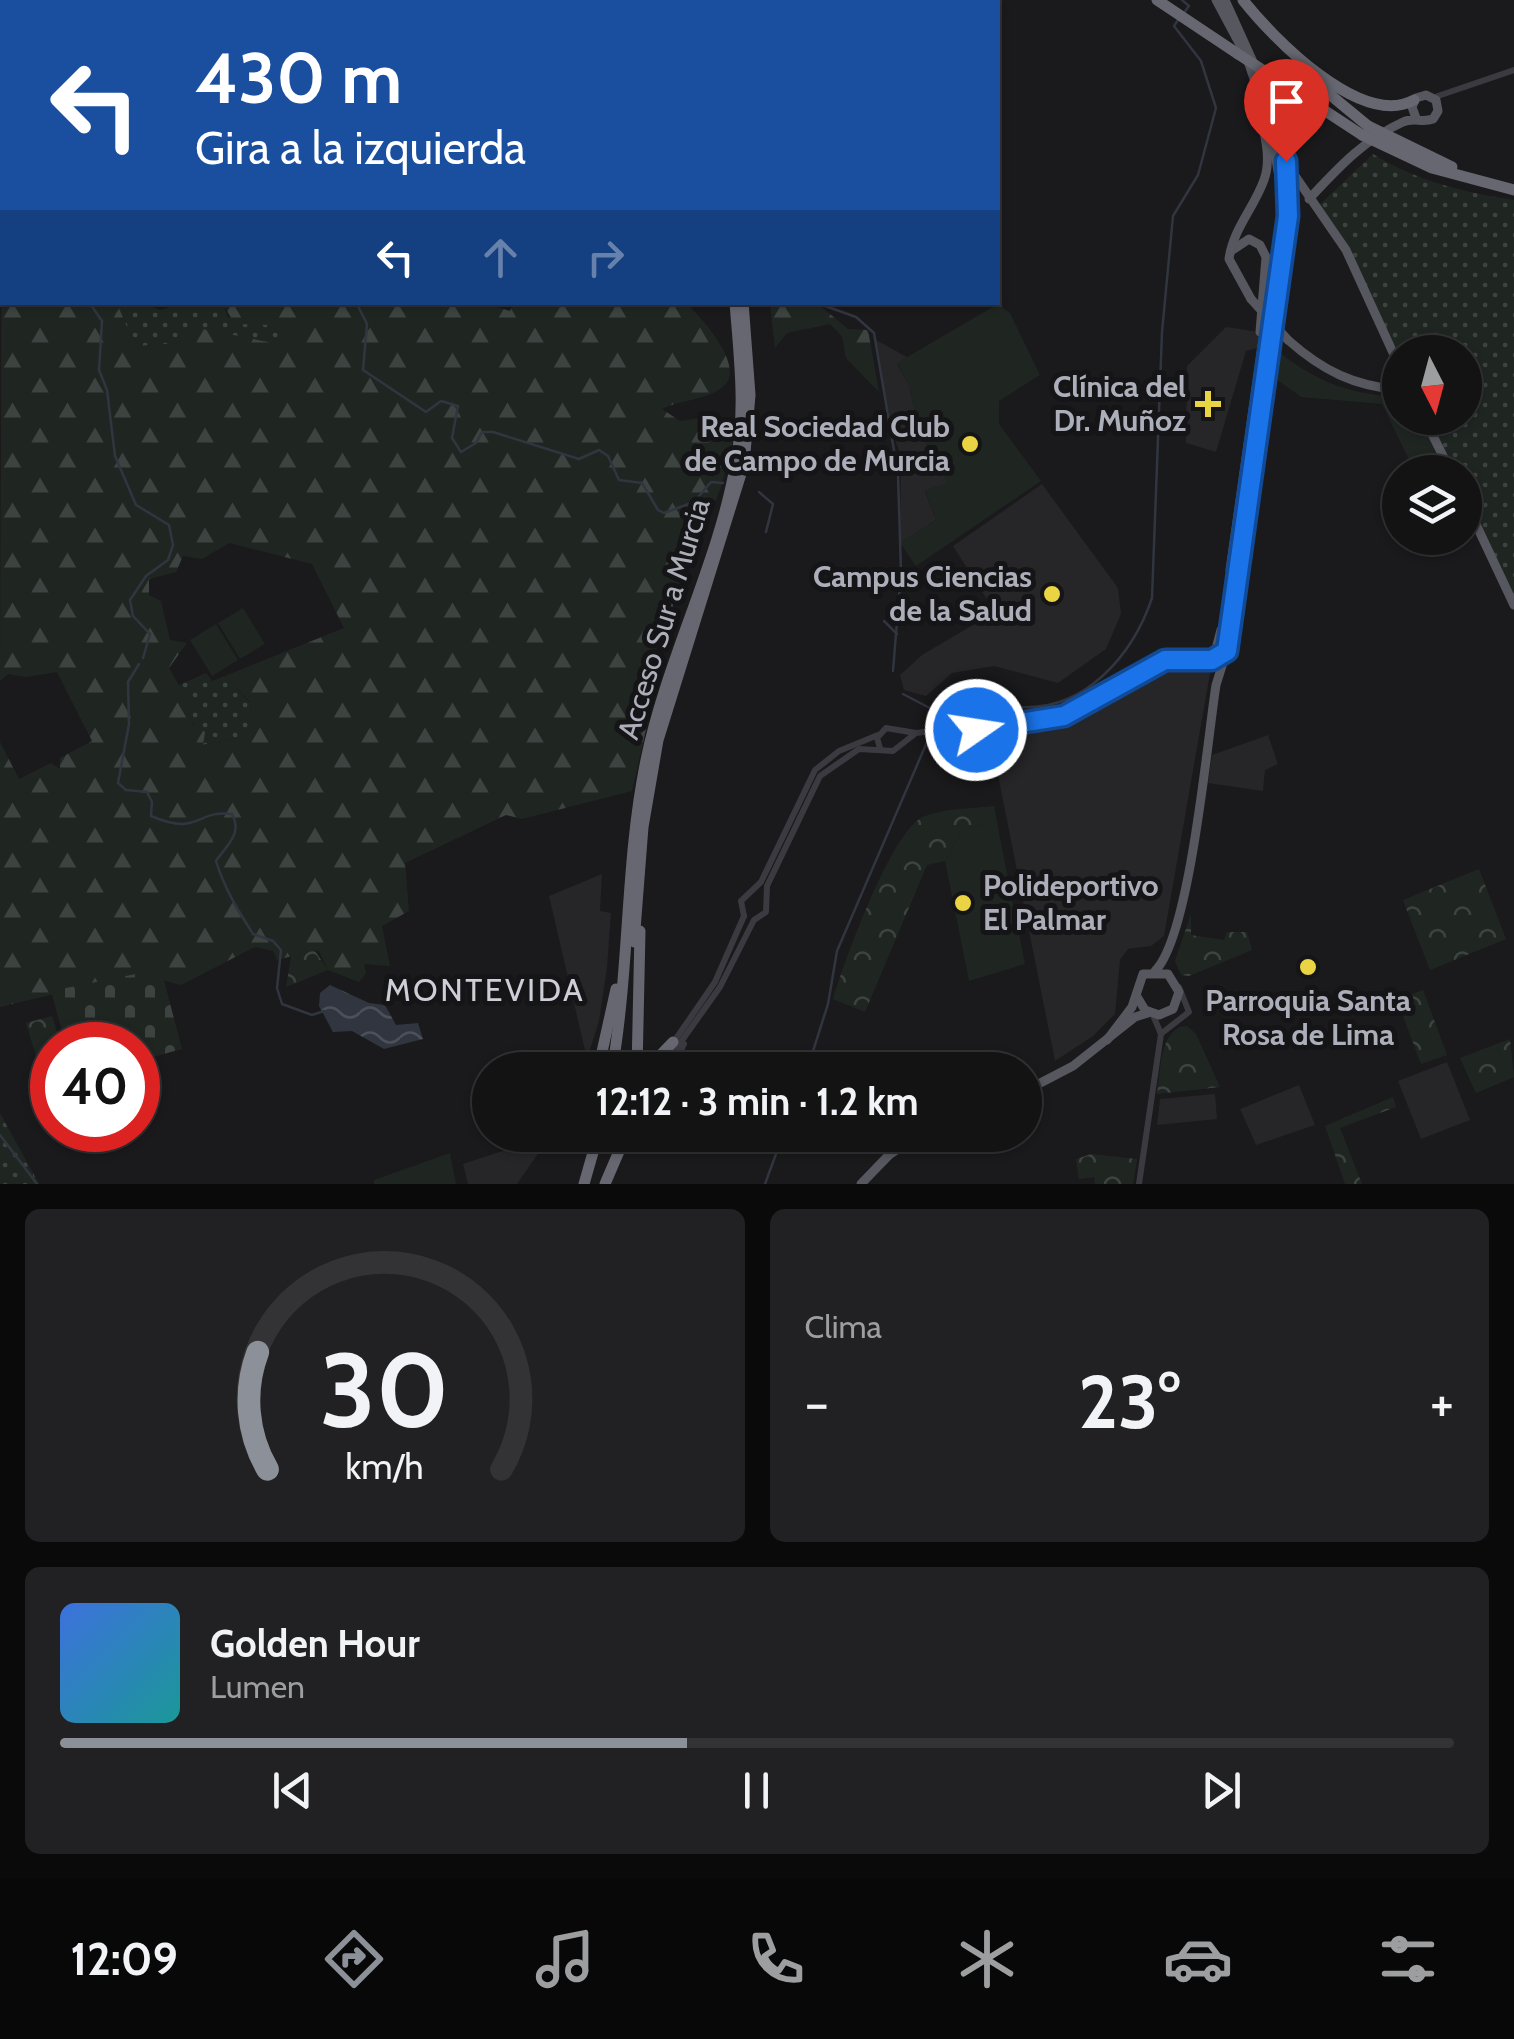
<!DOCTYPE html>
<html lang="es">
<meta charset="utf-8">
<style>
body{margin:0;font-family:Cabin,sans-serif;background:#212022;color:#f1f3f6;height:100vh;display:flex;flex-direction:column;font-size:38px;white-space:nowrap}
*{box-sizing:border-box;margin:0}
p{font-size:32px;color:#9d9ea0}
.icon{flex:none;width:55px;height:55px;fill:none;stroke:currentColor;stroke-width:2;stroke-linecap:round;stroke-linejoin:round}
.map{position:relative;height:1184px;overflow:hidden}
.panel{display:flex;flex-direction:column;gap:25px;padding:25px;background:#0b0a0b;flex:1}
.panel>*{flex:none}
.top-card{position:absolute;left:0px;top:0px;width:1000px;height:305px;box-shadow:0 2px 8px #0004,0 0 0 2px #333234;background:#1a4fa0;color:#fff;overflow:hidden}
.needle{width:65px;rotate:174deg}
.controls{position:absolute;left:1382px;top:335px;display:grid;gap:20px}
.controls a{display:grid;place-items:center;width:100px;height:100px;border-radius:50%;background:#141314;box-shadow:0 2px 8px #0004,0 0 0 2px #333234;font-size:50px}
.speed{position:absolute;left:30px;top:1022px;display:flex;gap:20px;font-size:50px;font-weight:700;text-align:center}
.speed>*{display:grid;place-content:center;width:130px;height:130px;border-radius:50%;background:#141314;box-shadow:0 2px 8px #0004,0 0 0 2px #333234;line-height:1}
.speed .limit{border:15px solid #d22;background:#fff;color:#111}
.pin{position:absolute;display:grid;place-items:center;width:85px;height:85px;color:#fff;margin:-102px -42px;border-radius:50% 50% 50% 0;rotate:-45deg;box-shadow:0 0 10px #0007}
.pin .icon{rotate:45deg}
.me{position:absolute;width:110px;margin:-55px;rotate:77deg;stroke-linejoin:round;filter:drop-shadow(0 0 8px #0008)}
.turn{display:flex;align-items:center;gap:35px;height:210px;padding:0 30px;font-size:45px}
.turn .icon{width:130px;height:130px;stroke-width:2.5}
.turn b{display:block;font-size:70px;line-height:85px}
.lanes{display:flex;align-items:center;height:95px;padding:0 30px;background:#0003;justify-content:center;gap:50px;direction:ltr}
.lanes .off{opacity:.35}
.big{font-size:75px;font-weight:700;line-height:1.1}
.panel .widget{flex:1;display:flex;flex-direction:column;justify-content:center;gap:15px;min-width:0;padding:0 35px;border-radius:15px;background:#212022}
.panel .dial{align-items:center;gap:0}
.dial svg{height:260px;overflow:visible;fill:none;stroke:#333234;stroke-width:7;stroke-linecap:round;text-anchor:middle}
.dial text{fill:#f1f3f6;stroke:none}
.song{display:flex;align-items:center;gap:30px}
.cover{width:120px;height:120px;border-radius:15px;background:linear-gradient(135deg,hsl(220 70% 55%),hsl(180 70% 35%))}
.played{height:10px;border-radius:5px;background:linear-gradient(90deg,#8c9099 45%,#333234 45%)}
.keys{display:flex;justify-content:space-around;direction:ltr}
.heat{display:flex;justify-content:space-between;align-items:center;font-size:55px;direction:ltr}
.panel .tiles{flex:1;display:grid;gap:25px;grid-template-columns:1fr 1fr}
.widget:last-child{grid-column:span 2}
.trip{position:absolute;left:472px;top:1052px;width:570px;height:100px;border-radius:50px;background:#141314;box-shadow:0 2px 8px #0004,0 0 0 2px #333234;font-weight:700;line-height:100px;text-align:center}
.tab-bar{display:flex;height:160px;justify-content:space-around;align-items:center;background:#080808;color:#9d9ea0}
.tab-bar .icon{width:70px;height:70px}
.tab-bar .current{color:#8c9099}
.tab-bar b{font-size:45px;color:#f1f3f6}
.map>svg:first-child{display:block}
.built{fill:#262528}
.grass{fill:url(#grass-dots)}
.forest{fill:url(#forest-firs);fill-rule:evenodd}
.cemetery{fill:url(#cemetery-stones)}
.park{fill:url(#park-crowns)}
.garden{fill:#1f2622}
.water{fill:url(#water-waves)}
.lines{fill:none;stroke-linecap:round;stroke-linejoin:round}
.stream{stroke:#30353f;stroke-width:2.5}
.tertiary{stroke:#3b3a40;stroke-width:6}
.primary{stroke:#56575f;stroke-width:9}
.motorway{stroke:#676771;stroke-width:11}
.primary-bridge{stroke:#56575f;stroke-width:9}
.motorway-bridge{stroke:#676771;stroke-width:11}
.route-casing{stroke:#114b97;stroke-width:25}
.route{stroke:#1a73e8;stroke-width:18}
.poi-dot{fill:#ead443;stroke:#151416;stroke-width:4}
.labels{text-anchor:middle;stroke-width:10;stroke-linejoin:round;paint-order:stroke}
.poi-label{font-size:30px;font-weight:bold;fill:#acaeba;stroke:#151416;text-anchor:end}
.street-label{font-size:30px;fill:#acaeba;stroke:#151416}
.neighbourhood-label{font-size:32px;letter-spacing:2.5px;fill:#cdced6;stroke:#151416}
</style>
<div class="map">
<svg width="1514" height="1184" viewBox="0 0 1514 1184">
<defs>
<pattern id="grass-dots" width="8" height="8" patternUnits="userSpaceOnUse" patternTransform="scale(2.5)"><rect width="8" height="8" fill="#1f2622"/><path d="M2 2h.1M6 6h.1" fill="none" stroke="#3d4340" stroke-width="1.8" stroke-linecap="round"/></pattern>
<pattern id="forest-firs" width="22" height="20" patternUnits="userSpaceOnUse" patternTransform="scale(2.5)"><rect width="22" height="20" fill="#1f2622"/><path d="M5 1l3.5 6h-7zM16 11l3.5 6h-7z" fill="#3d4340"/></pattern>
<pattern id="cemetery-stones" width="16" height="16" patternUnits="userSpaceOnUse" patternTransform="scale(2.5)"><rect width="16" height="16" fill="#1f2622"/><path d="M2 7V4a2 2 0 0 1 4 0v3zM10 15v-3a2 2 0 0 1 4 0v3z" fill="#3d4340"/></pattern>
<pattern id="park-crowns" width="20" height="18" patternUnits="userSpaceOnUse" patternTransform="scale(2.5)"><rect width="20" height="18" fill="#1f2622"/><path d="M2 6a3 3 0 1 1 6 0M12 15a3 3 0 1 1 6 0" fill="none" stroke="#3d4340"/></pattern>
<pattern id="water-waves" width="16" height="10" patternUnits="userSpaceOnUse" patternTransform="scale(2.5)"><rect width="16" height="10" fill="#30353f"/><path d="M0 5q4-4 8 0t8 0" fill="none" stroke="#4b5059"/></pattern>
</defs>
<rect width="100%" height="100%" fill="#1a191b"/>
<!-- built -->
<g class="built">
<polygon points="1226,327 1259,332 1257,348 1246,351 1216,452 1186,443 1187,366"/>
<polygon points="876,340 907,357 897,364 909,385 920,433 949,483 925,491 936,520 900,543 901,455 890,427"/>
<polygon points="1042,484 1118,588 1121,614 1106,649 1058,683 994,666 952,673 926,696 904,690 900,675 922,655 995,612 953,546"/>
<polygon points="1172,664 1211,668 1164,936 1151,946 1128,949 1120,960 1115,1014 1093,1036 1055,1061 991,740 994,726 1068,721 1145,674"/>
<polygon points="1268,735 1278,764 1265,770 1263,791 1208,783 1212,755"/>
<polygon points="602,874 600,911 611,913 607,967 599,1021 587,1059 549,896"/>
<polygon points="1447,1062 1470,1120 1421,1139 1398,1081"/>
<polygon points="1299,1085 1315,1125 1256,1145 1240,1109"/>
<polygon points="1215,1094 1217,1119 1157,1125 1160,1099"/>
<polygon points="536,1140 544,1145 517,1184 468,1184 463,1164"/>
</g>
<!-- grass -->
<g class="grass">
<path d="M1373,154C1414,180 1466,193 1514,200V603L1465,501V472H1451L1424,418H1465V352H1400V368L1346,250L1316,208Z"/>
<polygon points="117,303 144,303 160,310 182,303 224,306 228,317 273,325 284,338 283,346 198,328 184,343 141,346 130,335"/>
<polygon points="206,673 212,681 225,676 250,703 251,720 242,737 202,745 179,685"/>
<polygon points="0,1113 39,1184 0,1184"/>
</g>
<!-- forest -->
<g class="forest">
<path d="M2,188V302L117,303L130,335L141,346L183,343L187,330L198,328L283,345L284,338L273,325L235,324L224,306L205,303L483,302L510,311L513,302H685C700,316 751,370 720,389C703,400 677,401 662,409L680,421L707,417L734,438L721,487L638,692L650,712L632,791L522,819L506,815L405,863L409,911L382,926L390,966L364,964L366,973L359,982L328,970L319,951L288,947L292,956L277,960L273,951L255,947L181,985L163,980L160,969L0,1007V742L19,779L51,763L60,769V758L92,741L57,672L26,677L8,674L0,681ZM229,543L312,564L344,628L225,676L250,702L251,720L242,737L203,745L205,732L193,725L192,708L169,668L187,643L170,640L161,601L149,595V579L176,572L183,556L202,559Z"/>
<polygon points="770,303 817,303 848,329 868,330 879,392 846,358 842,336 830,324 787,333 775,348"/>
</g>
<!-- cemetery -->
<polygon class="cemetery" points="161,969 182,1049 138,1061 138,1045 66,1045 51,991"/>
<!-- park -->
<g class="park">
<path d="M994,806L997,822L963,829L945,861L927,865L865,1012L833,999C844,963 891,831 923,817C943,808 973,809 994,806Z"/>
<polygon points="1479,869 1506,939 1430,970 1403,900"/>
<polygon points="1191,914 1191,935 1224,940 1227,932 1247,932 1252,950 1189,976 1181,975 1175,961"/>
<polygon points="311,945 328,970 286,987 291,957 287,946"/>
<polygon points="1423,990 1447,1055 1421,1064 1397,1000"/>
<polygon points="52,1016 61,1045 52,1045 52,1083 45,1086 26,1023"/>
<path d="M1187,1026L1196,1034L1220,1087L1157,1094C1161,1071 1159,1028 1187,1026Z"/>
<polygon points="1510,1039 1514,1077 1476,1093 1460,1058"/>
<polygon points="1393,1097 1396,1107 1340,1128 1362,1184 1345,1184 1325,1126"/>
<polygon points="1091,1154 1137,1159 1133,1184 1095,1184 1094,1177 1079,1179 1076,1159"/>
</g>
<!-- garden -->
<g class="garden">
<polygon points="998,304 1010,313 1040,375 999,401 999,424 1041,481 916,566 900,543 936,520 925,490 948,483 920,433 909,385 897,363"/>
<path d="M1270,344C1309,379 1348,395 1400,397V418H1421L1446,472H1415L1382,404L1301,397L1265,371Z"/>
<polygon points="243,608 265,644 240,659 218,623"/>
<polygon points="216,624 238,660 212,676 190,640"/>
<polygon points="997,822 1025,964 969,981 945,861 963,829"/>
<polygon points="450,1153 456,1184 374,1184 374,1180"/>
</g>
<!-- water -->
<polygon class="water" points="330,985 369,1003 385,1005 396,1025 418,1023 423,1039 384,1049 352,1031 333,1032 319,1006 320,993"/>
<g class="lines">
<!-- stream -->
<g class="stream">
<polyline points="1182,0 1189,6 1183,14"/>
<polyline points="398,2 399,0"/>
<polyline points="80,302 91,305 102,321 99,370 107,390 115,456 136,505 169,525 173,545 168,560 146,576 130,600 133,616 150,634 143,658"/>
<polyline points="356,302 367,324 363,370 426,412 441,401 458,406 452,438 461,452 476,443 482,432 493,432 579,459 599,450 608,456 619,480 642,483 658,510 664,513 694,502 711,482 723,483"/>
<polyline points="814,302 856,317 874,333 898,474 901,572 893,671"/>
<polyline points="759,492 773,504 766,532"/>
<polyline points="884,621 897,634"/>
<path d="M139,664L128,682L129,724L118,783L126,790L147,792L152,802L151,816C200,837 196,809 232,814C243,834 226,846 216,861C225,890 238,910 253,934L273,941L281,950L277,988L282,1004L312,1015L324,1011"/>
<polyline points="903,694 941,714"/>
<path d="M934,728L960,695C981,697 999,706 1020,707C1086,711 1133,654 1152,598L1162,332L1173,216L1198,175L1216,108L1201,61L1174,26L1178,20"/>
<polyline points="807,1070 828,1004 837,951 930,735"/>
<polyline points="0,1135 37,1184"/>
<polyline points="765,1184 783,1135"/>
</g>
<!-- tertiary -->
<g class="tertiary">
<polyline points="1435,97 1514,70"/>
<polyline points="963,725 982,717 991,722"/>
<polyline points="989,726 1068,715 1165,660 1212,660 1219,655"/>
<polyline points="880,748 877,738 886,728 916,733 963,727 982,732 989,723"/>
<polyline points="744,916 741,901 761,882 815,770 839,751 878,735"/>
<polyline points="1162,1033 1189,1012 1179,987"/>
<polyline points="673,1043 715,982 744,916"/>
<polyline points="661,1070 720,987 754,920 766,912 767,886 820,776 859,749 893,751 916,733"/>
<polyline points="672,1070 684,1044"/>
<polyline points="558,1135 560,1144 570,1149 580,1144 583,1135"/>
<polyline points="624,1151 635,1135"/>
<polyline points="1139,1184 1161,1034 1153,1015"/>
</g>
<!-- primary -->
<g class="primary">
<polyline points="1216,0 1247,58 1271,129 1283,201 1230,570"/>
<polyline points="1291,170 1346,250 1400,368"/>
<path d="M1309,199C1337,169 1363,140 1403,122C1414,117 1422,123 1433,119L1438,111L1436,100L1426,95L1416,98L1412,107L1416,118"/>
<polyline points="1231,251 1249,239 1260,245 1266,257 1260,332"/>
<path d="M1251,299L1229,259C1233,229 1254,208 1264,180C1273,155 1262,128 1258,103"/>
<path d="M1288,340C1323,371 1354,386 1400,390"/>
<polyline points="1424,418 1451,472"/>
<polyline points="1465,501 1514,605"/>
<polyline points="1221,659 1216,649 1221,630"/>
<path d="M1155,971C1190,937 1207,742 1216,685L1227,650L1288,215L1289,184L1282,141L1268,95L1225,0"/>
<polyline points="1107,1040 1132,1007 1143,974 1168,974 1179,992 1173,1009 1159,1015 1145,1010 1136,995"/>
<polyline points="1025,1091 1073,1066 1135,1017 1148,1013"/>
<polyline points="861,1184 889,1155 918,1135"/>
</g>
<!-- motorway -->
<g class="motorway">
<polyline points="1157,0 1238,54"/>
<path d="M1243,0C1272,37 1361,129 1414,100"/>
<polyline points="823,2 823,0"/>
<polyline points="893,2 897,0"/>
<polyline points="910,2 914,0"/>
<polyline points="1294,65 1368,126"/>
<polyline points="1272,76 1362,135"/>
<polyline points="634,942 643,827 658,740 744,464 750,395 743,302"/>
<polyline points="598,1070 616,989"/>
<path d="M612,1070C630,967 625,862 646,760C667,658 719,562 736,462C746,408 739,356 735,302"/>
<polyline points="637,1070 640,931"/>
<polyline points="646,1070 673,1042"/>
<polyline points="584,1184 598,1135"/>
<polyline points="605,1184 626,1135"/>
</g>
<!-- primary-bridge -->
<polyline class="primary-bridge" points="1251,299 1288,340"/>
<!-- motorway-bridge -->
<g class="motorway-bridge">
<polyline points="1238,54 1272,76"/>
<polyline points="1368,126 1452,167"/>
<polyline points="1362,135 1432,168 1514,190"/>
</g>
</g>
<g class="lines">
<!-- route casing -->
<g class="route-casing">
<polyline id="route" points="976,730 1064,716 1165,660 1212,660 1227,651 1288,216 1286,161"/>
</g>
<!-- route -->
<use href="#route" class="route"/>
</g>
<!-- markers -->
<g class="poi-dot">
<path d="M1203 389h10v10h10v10h-10v10h-10v-10h-10v-10h10z"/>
<circle cx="970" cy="444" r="10"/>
<circle cx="1052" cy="594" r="10"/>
<circle cx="963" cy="903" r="10"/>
<circle cx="1308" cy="967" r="10"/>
</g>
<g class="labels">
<!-- poi labels -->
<g class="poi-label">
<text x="1186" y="397">Clínica del<tspan x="1186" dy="34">Dr. Muñoz</tspan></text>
<text x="950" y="437">Real Sociedad Club<tspan x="950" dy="34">de Campo de Murcia</tspan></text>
<text x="1032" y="587">Campus Ciencias<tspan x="1032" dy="34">de la Salud</tspan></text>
<text x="983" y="896" text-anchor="start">Polideportivo<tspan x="983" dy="34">El Palmar</tspan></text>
<text x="1308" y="1011" text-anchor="middle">Parroquia Santa<tspan x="1308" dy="34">Rosa de Lima</tspan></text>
</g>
<!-- street labels -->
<g class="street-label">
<text transform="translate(664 619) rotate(-73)" y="10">Acceso Sur a Murcia</text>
</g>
<!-- neighbourhood labels -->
<g class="neighbourhood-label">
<text x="485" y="1001">MONTEVIDA</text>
</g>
</g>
</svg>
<div class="controls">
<a><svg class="needle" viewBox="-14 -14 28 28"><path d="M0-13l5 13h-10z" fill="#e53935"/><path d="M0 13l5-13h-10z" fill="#9d9ea0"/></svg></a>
<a><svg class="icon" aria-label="layers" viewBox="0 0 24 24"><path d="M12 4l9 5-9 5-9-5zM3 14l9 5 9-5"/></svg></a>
</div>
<div class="speed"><div class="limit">40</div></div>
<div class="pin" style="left:1286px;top:161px;background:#d93025"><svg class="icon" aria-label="arrive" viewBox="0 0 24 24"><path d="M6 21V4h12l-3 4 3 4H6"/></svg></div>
<svg class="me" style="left:976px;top:730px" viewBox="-20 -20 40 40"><circle r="17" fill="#1a73e8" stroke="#fff" stroke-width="3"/><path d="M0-11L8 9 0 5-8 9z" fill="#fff"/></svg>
<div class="trip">12:12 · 3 min · 1.2 km</div>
<div class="top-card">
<div class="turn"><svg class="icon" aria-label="left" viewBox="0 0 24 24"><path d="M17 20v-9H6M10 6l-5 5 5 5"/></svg><div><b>430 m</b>Gira a la izquierda</div></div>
<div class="lanes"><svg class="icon" aria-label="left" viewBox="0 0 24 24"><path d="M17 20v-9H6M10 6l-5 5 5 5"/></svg><svg class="icon off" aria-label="ahead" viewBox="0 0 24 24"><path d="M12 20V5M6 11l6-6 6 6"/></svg><svg class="icon off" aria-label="right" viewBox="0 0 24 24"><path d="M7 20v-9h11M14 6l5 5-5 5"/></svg></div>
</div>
</div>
<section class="panel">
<div class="tiles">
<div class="widget dial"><svg viewBox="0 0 100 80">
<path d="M14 69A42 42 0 1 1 86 69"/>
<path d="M14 69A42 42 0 0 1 11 33" stroke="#8c9099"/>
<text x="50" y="56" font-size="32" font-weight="700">30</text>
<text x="50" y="72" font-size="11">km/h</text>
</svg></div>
<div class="widget"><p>Clima</p>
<div class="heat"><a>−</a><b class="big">23°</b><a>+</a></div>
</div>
<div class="widget">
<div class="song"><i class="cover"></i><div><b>Golden Hour</b><p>Lumen</p></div></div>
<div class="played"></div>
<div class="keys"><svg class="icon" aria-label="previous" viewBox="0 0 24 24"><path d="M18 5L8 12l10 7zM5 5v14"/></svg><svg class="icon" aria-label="pause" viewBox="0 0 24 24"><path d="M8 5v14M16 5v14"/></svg><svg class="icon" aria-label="next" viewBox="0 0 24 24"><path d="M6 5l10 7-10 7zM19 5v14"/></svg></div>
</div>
</div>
</section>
<nav class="tab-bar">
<b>12:09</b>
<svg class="icon current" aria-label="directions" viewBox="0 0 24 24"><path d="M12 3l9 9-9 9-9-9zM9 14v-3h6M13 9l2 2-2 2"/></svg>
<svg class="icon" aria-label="music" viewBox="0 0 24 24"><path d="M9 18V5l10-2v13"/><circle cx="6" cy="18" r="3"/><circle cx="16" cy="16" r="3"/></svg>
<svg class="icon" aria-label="phone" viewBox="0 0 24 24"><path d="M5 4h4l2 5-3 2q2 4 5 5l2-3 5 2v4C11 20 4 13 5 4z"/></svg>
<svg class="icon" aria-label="climate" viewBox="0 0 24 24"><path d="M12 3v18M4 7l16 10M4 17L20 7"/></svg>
<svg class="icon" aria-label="car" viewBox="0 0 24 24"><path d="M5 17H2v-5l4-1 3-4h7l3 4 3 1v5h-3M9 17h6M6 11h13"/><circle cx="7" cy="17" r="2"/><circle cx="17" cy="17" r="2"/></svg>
<svg class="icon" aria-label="filters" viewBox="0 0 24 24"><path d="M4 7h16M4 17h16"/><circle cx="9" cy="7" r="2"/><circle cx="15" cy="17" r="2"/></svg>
</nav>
